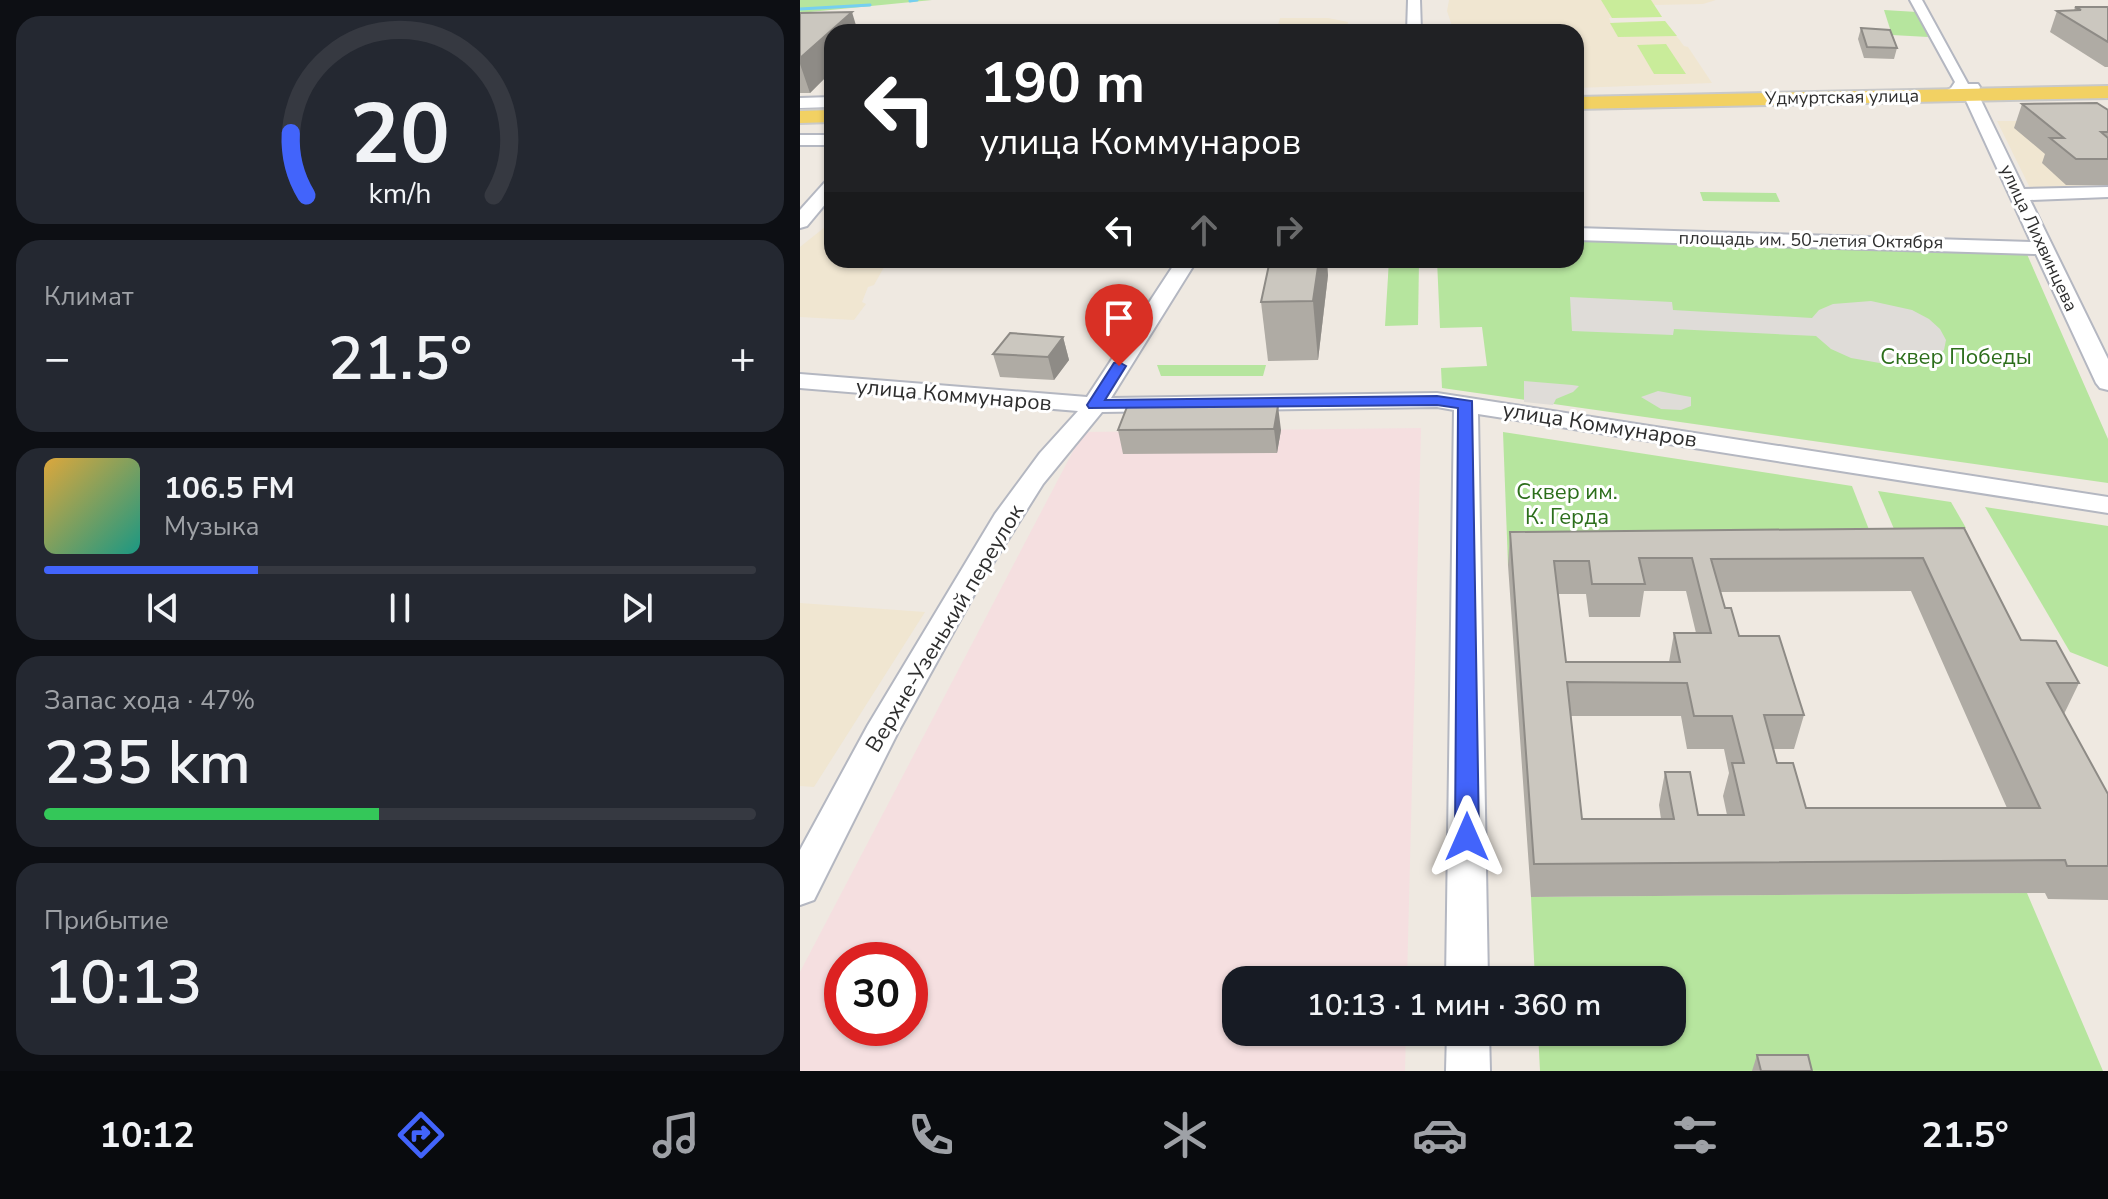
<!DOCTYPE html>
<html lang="ru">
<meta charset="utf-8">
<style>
body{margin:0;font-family:"Nunito Sans",sans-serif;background:#242831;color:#f1f3f6;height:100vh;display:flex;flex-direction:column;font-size:30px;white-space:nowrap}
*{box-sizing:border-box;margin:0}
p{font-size:26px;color:#9ea1a6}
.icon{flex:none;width:44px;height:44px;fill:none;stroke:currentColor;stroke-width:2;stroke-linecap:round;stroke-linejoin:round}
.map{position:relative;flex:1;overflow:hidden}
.drawer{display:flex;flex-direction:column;gap:16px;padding:16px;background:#0d0f14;width:800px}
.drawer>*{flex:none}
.hud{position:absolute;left:24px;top:24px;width:760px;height:244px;border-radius:24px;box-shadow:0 2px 6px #0004;background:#202124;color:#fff;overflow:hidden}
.speed{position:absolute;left:24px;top:942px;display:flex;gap:16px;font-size:40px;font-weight:700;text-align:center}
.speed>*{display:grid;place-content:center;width:104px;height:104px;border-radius:50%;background:#171b24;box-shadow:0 2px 6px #0004;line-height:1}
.speed .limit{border:12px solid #d22;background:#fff;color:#111}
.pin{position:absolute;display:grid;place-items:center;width:68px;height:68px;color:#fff;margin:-82px -34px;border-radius:50% 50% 50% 0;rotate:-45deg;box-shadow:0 0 8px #0007}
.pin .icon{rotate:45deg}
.me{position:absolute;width:88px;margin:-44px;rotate:0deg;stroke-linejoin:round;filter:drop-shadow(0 0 6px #0008)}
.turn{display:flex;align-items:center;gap:28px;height:168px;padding:0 24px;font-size:36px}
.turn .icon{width:104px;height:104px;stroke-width:2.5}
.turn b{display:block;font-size:56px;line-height:68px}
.lanes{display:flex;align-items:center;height:76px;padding:0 24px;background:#0003;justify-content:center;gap:40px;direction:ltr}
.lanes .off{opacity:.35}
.big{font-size:60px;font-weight:600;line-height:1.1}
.drawer .card{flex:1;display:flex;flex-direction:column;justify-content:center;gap:12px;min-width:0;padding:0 28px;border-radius:24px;background:#242831}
.drawer .dial{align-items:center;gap:0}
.dial svg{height:208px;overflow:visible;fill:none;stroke:#363941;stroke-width:7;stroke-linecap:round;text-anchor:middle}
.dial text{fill:#f1f3f6;stroke:none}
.song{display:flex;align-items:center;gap:24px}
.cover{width:96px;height:96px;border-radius:12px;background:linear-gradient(135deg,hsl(40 70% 55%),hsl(170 70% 35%))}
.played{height:8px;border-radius:4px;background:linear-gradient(90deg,#4264fb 30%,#363941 30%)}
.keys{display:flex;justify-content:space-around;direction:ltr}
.heat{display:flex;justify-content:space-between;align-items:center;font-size:44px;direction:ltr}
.charge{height:12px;border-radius:6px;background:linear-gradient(90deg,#34c759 47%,#363941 0)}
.trip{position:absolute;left:422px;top:966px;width:464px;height:80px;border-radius:24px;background:#171b24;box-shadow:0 2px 6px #0004;font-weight:600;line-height:80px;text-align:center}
.menu{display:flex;height:128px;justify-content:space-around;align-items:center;background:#090b0e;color:#9ea1a6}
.menu .icon{width:56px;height:56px}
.menu .selected{color:#4264fb}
.menu b{font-size:36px;color:#f1f3f6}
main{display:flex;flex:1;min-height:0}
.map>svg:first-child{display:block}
.education{fill:#f0e6d1}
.medical{fill:#f5dfe0;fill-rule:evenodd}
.green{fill:#b6e59e}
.pitch{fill:#c9ec9a}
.plaza{fill:#dfdcd8}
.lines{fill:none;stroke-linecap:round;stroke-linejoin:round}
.stream{stroke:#75cff0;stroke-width:3}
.minor-casing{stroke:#b4b7c1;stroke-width:4}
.major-casing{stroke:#c9c9c9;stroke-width:4}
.minor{fill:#fff;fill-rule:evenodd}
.major{fill:#f2d163;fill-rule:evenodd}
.wall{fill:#afaba4;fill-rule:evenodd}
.shaded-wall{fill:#8e8b86}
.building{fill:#cbc7bf;stroke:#8e8b86;stroke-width:2;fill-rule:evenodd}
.route{fill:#4264fb;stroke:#2b41a3;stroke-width:2}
.labels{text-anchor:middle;stroke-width:6;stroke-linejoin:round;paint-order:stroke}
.far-street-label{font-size:18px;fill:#2e2e2e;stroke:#fff}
.park-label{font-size:22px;fill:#2c6e1b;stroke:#fff}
.street-label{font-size:22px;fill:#2e2e2e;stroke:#fff}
</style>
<main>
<section class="drawer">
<div class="card dial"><svg viewBox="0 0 100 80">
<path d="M14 69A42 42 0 1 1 86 69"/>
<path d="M14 69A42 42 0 0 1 8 45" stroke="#4264fb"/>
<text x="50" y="56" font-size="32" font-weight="700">20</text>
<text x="50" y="72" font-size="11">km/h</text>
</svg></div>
<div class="card"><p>Климат</p>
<div class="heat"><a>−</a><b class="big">21.5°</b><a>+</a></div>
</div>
<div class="card">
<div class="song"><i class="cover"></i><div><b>106.5 FM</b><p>Музыка</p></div></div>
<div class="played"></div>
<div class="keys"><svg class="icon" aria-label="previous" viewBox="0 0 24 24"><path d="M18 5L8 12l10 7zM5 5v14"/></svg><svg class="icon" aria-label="pause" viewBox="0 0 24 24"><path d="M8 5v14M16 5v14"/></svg><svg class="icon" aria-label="next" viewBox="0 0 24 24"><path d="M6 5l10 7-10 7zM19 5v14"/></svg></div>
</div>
<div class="card"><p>Запас хода · 47%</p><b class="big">235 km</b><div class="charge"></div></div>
<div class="card"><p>Прибытие</p><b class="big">10:13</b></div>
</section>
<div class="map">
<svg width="1308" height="1071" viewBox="0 0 1308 1071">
<rect width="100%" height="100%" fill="#efe9e1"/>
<!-- education -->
<g class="education">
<polygon points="649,0 916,0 903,4 854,5 862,17 809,18 811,23 865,21 884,46 888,47 912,83 776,88 776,32 654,32 647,11"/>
<polygon points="480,18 528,18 548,22 546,32 476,32"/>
<polygon points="1197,121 1239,121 1308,130 1308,187 1231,190"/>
<polygon points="30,223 32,260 88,260 74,285 68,287 62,302 66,304 54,320 0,317 0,247"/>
<polygon points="0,603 125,612 14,787 0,786"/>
</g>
<!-- medical -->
<path class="medical" d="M621,428L607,980H436V1032H606L605,1071H0V972L283,432ZM42,960H110V1028H42Z"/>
<!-- green -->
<g class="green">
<polygon points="0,0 132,0 0,13"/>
<polygon points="1084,10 1117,12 1128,37 1092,35"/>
<polygon points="900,192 976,193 980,202 903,201"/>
<polygon points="776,240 1226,252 1308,439 1308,483 642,388 641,368 687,366 682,327 640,328 637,260 776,260"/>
<polygon points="589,260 619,260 618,325 585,326"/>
<polygon points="357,365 466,365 463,376 361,376"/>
<polygon points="703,432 1052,486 1082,563 708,565"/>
<polygon points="1078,491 1151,502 1166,528 1094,529"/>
<polygon points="1185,507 1308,526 1308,667 1270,652"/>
<polygon points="1227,893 1303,1071 740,1071 738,1032 872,1032 872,980 735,980 731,897"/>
</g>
<!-- pitch -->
<g class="pitch">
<polygon points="801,0 851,0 862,17 812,18"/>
<polygon points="865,21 877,36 818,37 810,23"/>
<polygon points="866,44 886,74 854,74 837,45"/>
</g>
<!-- plaza -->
<g class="plaza">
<polygon points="770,297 872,302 873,310 1012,318 1019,310 1033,304 1071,301 1112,310 1129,319 1140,329 1146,340 1144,350 1134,358 1097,366 1051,358 1031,349 1016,336 874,329 873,335 772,331"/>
<polygon points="724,381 772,385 779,386 773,392 756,399 753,405 724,402"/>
<polygon points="858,391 891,397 891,406 881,410 861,409 841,397"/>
</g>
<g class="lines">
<!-- stream -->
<g class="stream">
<polyline points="110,1 117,0"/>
<polyline points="0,9 70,5"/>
</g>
<!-- minor casing -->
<g class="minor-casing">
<g id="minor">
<polygon points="608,0 620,0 621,32 607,32"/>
<polygon points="1110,0 1122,0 1168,84 1178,84 1180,87 1178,94 1224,189 1308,187 1308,197 1230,200 1308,359 1308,390 1300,388 1296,383 1236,254 776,240 776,228 1231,242 1163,94 1146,100 1138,95 1151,88 1155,82"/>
<polygon points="32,97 32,107 0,108 0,98"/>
<rect x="0" y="135" width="32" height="10"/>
<polygon points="32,180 32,196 7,226 0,228 0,210 26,181"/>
<polygon points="377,260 397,260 311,398 637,393 1308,497 1308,513 678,414 688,980 646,980 654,410 637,407 302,412 243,484 180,584 97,734 14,900 0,905 0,850 68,725 195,514 240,453 278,411 0,388 0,374 287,397"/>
<polygon points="647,1032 689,1032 690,1071 646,1071"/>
</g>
</g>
<!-- major casing -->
<g class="major-casing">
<g id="major">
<polygon points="1308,86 1308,98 776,109 776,97"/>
<polygon points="32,110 32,122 0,123 0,111"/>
</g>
</g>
<!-- minor -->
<use href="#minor" class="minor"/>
<!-- major -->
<use href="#major" class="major"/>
</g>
<!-- wall -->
<g class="wall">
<polygon points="1275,7 1308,7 1308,67 1305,67 1250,32 1257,11 1274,11"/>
<polygon points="0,13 32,32 32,71 10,93 0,93"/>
<polygon points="1061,28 1097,48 1094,59 1064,58 1058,39"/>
<polygon points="1222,104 1308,110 1308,185 1266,185 1242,163 1245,154 1214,128"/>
<polygon points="528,275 518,360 468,361 461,302"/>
<polygon points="263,337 269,360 254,380 200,377 193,354"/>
<polygon points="327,407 481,430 477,453 323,454 318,430"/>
<path d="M1164,528L1221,640L1279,683L1264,714L1308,794V900L1248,899L1245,893L731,897L708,565L710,532ZM844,591H886L896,633H874L869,662H766L758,594H786L789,617H840ZM1111,591L1207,808H1006L977,763L974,749H994L1004,715L939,636L925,608L920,592ZM771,716H881L887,749H924L929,773L923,796L927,815H898L865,772L859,805L861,819H782Z"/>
<polygon points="957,1055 1012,1071 952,1071"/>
</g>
<!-- shaded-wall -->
<g class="shaded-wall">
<polygon points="52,12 58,32 32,32 32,71 10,93 0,64 0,58"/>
<polygon points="519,260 527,260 528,275 518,360 513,301"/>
<polygon points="263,337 269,360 254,380 248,357"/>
<polygon points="478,406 481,430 477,453 474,429"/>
</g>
<!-- building -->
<g class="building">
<polygon points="1275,7 1308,7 1308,42 1257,11 1281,10"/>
<polygon points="52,12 0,58 0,13"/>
<polygon points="1061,28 1090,30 1097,48 1067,47"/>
<polygon points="1297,103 1308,110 1308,132 1301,132 1308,138 1308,159 1276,159 1250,138 1264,138 1222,104"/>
<polygon points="470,260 519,260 513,301 461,302"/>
<polygon points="210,333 263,337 248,357 193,354"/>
<polygon points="478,406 474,429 318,430 327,407"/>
<path d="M1164,528L1221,640L1256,641L1279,683H1247L1308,794V866H1267L1265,860L734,864L710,532ZM839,558H892L911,633H874L880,662H766L754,561H789L792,584H845ZM1123,558L1240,808H1006L993,763H977L964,715H1004L979,636H939L931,608H925L911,559ZM767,682L887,683L894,716H932L944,763H932L944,815H898L890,772H865L874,819H782Z"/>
<polygon points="957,1055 1008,1055 1012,1071 961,1071"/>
</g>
<!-- route -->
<polygon class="route" points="319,362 326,366 305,400 637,396 672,401 679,837 675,844 667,847 659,844 655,837 658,408 637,405 289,408 287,405 314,363"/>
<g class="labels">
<!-- far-street labels -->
<g class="far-street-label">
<text transform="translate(1042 97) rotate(-1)" y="6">Удмуртская улица</text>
<text transform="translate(1239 238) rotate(65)" y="6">улица Лихвинцева</text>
<text transform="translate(1011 240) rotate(1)" y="6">площадь им. 50-летия Октября</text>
</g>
<!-- park labels -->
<g class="park-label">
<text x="1156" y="364">Сквер Победы</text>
<text x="767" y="499">Сквер им.<tspan x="767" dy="25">К. Герда</tspan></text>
</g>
<!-- street labels -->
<g class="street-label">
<text transform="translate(154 394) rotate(5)" y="8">улица Коммунаров</text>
<text transform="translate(800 424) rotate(9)" y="8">улица Коммунаров</text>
<text transform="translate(144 628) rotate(-59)" y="8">Верхне-Узенький переулок</text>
</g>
</g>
</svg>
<div class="speed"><div class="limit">30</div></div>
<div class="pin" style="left:319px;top:366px;background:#d93025"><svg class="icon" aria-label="arrive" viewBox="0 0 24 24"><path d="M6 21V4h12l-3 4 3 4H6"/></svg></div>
<svg class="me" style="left:667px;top:837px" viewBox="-20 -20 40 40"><path d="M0-17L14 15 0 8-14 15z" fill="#4264fb" stroke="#fff" stroke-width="4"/></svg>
<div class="trip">10:13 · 1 мин · 360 m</div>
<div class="hud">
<div class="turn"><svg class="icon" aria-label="left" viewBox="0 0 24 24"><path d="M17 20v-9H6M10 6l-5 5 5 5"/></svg><div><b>190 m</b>улица Коммунаров</div></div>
<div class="lanes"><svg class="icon" aria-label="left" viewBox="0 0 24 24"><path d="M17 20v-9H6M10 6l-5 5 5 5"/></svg><svg class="icon off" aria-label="ahead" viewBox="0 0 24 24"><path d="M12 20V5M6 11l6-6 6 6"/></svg><svg class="icon off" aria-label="right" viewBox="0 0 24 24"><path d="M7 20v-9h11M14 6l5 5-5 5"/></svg></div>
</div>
</div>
</main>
<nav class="menu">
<b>10:12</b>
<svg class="icon selected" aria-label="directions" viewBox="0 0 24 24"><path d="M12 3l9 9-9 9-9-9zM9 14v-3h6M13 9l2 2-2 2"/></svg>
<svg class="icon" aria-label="music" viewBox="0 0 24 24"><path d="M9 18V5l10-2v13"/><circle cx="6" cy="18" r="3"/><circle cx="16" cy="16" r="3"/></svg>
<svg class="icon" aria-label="phone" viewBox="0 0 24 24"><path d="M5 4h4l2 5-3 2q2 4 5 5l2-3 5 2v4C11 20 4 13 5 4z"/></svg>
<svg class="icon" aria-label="climate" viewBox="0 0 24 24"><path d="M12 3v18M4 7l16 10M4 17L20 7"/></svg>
<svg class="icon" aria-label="car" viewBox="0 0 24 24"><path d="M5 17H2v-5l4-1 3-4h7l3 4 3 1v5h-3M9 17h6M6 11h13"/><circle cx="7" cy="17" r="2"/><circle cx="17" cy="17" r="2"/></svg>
<svg class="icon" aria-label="filters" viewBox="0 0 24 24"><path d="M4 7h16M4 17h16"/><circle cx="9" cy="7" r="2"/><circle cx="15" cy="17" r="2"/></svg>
<b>21.5°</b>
</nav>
